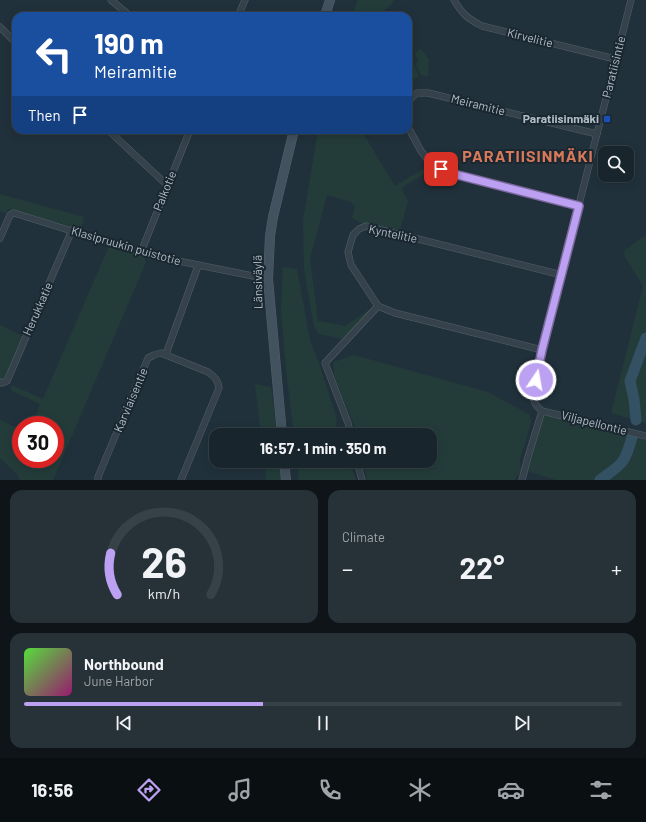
<!DOCTYPE html>
<meta charset="utf-8">
<style>
body{margin:0;font-family:Barlow,sans-serif;background:#263138;color:#f1f3f6;height:100vh;display:flex;flex-direction:column;font-size:15px;white-space:nowrap}
*{box-sizing:border-box;margin:0}
p{font-size:13px;color:#9fa5a9}
.icon{flex:none;width:22px;height:22px;fill:none;stroke:currentColor;stroke-width:2;stroke-linecap:round;stroke-linejoin:round}
.map{position:relative;height:480px;overflow:hidden}
.panel{display:flex;flex-direction:column;gap:10px;padding:10px;background:#0e1418;flex:1}
.panel>*{flex:none}
.top-card{position:absolute;left:12px;top:12px;width:400px;height:122px;border-radius:12px;box-shadow:0 2px 10px #0003,0 0 0 1px #374248;background:#1a4fa0;color:#fff;overflow:hidden}
.controls{position:absolute;left:598px;top:146px;display:grid;gap:8px}
.controls a{display:grid;place-items:center;width:36px;height:36px;border-radius:8px;background:#19252c;box-shadow:0 2px 10px #0003,0 0 0 1px #374248;font-size:20px}
.speed{position:absolute;left:12px;top:416px;display:flex;gap:8px;font-size:20px;font-weight:700;text-align:center}
.speed>*{display:grid;place-content:center;width:52px;height:52px;border-radius:50%;background:#19252c;box-shadow:0 2px 10px #0003,0 0 0 1px #374248;line-height:1}
.speed .limit{border:6px solid #d22;background:#fff;color:#111}
.pin{position:absolute;display:grid;place-items:center;width:34px;height:34px;color:#fff;margin:-17px;border-radius:8px;box-shadow:0 2px 6px #0006}
.me{position:absolute;width:44px;margin:-22px;rotate:12deg;stroke-linejoin:round;filter:drop-shadow(0 0 3px #0008)}
.turn{display:flex;align-items:center;gap:14px;height:84px;padding:0 16px;font-size:18px}
.turn .icon{width:52px;height:52px;stroke-width:2.5}
.turn b{display:block;font-size:28px;line-height:34px}
.then{display:flex;align-items:center;height:38px;padding:0 16px;background:#0003;gap:8px;font-size:15px}
.big{font-size:30px;font-weight:700;line-height:1.1}
.panel .tile{flex:1;display:flex;flex-direction:column;justify-content:center;gap:6px;min-width:0;padding:0 14px;border-radius:12px;background:#263138}
.panel .dial{align-items:center;gap:0}
.dial svg{height:104px;overflow:visible;fill:none;stroke:#374248;stroke-width:7;stroke-linecap:round;text-anchor:middle}
.dial text{fill:#f1f3f6;stroke:none}
.song{display:flex;align-items:center;gap:12px}
.cover{width:48px;height:48px;border-radius:6px;background:linear-gradient(135deg,hsl(110 70% 55%),hsl(320 70% 35%))}
.played{height:4px;border-radius:2px;background:linear-gradient(90deg,#bca0f2 40%,#374248 40%)}
.keys{display:flex;justify-content:space-around;direction:ltr}
.heat{display:flex;justify-content:space-between;align-items:center;font-size:22px;direction:ltr}
.panel .tiles{flex:1;display:grid;gap:10px;grid-template-columns:1fr 1fr}
.tile:last-child{grid-column:span 2}
.trip{position:absolute;left:209px;top:428px;width:228px;height:40px;border-radius:12px;background:#19252c;box-shadow:0 2px 10px #0003,0 0 0 1px #374248;font-weight:700;line-height:40px;text-align:center}
.tabs{display:flex;height:64px;justify-content:space-around;align-items:center;background:#0a0f12;color:#9fa5a9}
.tabs .icon{width:28px;height:28px}
.tabs .selected{color:#bca0f2}
.tabs b{font-size:18px;color:#f1f3f6}
.map>svg:first-child{display:block}
.green{fill:#233c3a}
.lines{fill:none;stroke-linecap:round;stroke-linejoin:round}
.river{stroke:#345063;stroke-width:11}
.street-casing{stroke:#536069;stroke-width:7}
.secondary-casing{stroke:#536069;stroke-width:10}
.street{stroke:#35424b;stroke-width:6}
.secondary{stroke:#43525f;stroke-width:9}
.route-casing{stroke:#7a689d;stroke-width:10}
.route{stroke:#bca0f2;stroke-width:7}
.transit-dot{fill:#1a4fb4;stroke:#1a2730;stroke-width:1.5}
.labels{text-anchor:middle;stroke-width:4;stroke-linejoin:round;paint-order:stroke}
.street-label{font-size:12px;fill:#b0bdc7;stroke:#1a2730}
.poi-label{font-size:12px;font-weight:bold;fill:#b0bdc7;stroke:#1a2730;text-anchor:end}
.district-label{font-size:16px;font-weight:bold;letter-spacing:1px;fill:#d8795a;stroke:#1a2730}
</style>
<div class="map">
<svg width="646" height="480" viewBox="0 0 646 480">
<rect width="100%" height="100%" fill="#21313b"/>
<!-- green -->
<g class="green">
<polygon points="358,0 394,0 390,6 384,10 385,16 352,16"/>
<polygon points="408,43 411,50 411,58 419,77 408,82"/>
<polygon points="421,49 429,60 428,77 421,75 415,64 418,61 415,53"/>
<polygon points="319,130 361,130 395,186 426,167 429,171 401,188 408,201 400,230 372,224 363,224 352,218 355,207 351,202 327,195 310,259 318,321 345,326 372,308 372,309 344,339 319,334 314,326 304,269 303,221 316,142"/>
<polygon points="0,194 84,217 81,229 8,209 6,213 0,211"/>
<polygon points="646,235 646,423 611,413 643,286 624,255 625,250"/>
<polygon points="109,246 144,257 146,262 53,480 20,480 17,474 0,458 0,420 21,430 21,459 55,459 55,425 32,425 40,404 10,390 12,385 43,399"/>
<polygon points="283,267 297,269 310,341 318,360 336,416 337,435 294,435 286,370 281,312"/>
<polygon points="0,325 26,338 7,381 0,382"/>
<polygon points="354,355 488,392 530,415 531,423 520,459 521,472 516,477 515,480 367,480 363,461 430,461 430,435 358,435 356,429 335,380 333,362"/>
<polygon points="255,384 271,387 277,435 261,435"/>
<polygon points="547,415 628,435 624,453 620,460 594,480 556,480 527,471 542,418"/>
<path d="M635,437L646,440V480H606C624,466 628,460 635,437Z"/>
<polygon points="264,461 280,461 282,480 266,480"/>
<polygon points="297,461 349,461 356,480 299,480"/>
</g>
<g class="lines">
<!-- river -->
<g class="river">
<polyline points="636,420 634,399 630,381 646,338"/>
<path d="M600,480C622,464 625,464 632,437"/>
</g>
<!-- street casing -->
<g class="street-casing">
<g id="street">
<polyline points="111,0 130,16"/>
<path d="M454,0C463,15 467,18 482,26L615,59"/>
<path d="M631,0L542,350L533,394C533,402 536,406 542,411L646,436"/>
<polyline points="238,16 245,0"/>
<polyline points="0,27 16,43"/>
<polyline points="408,101 417,93 428,93 597,134"/>
<polyline points="408,127 421,151 431,164 450,173 579,206"/>
<polyline points="108,130 167,185"/>
<polyline points="0,238 10,215 14,213 149,255 268,279"/>
<polyline points="141,252 190,130"/>
<polyline points="542,350 395,313 378,306 351,265 348,252 353,235 359,229 366,226 562,275"/>
<polyline points="166,354 198,266"/>
<polyline points="0,382 2,383 7,381 72,230"/>
<polyline points="351,435 348,423 325,363 378,306"/>
<polyline points="357,461 362,480"/>
<path d="M98,480V477L148,358L154,355L161,353L208,372C215,377 218,380 219,388L181,480"/>
<polyline points="522,480 528,457 542,411"/>
</g>
</g>
<!-- secondary casing -->
<g class="secondary-casing">
<g id="secondary">
<polyline points="325,16 330,0"/>
<polyline points="282,435 268,279 270,236 273,217 294,130"/>
<polyline points="284,461 286,480"/>
</g>
</g>
<!-- street -->
<use href="#street" class="street"/>
<!-- secondary -->
<use href="#secondary" class="secondary"/>
</g>
<g class="lines">
<!-- route casing -->
<g class="route-casing">
<polyline id="route" points="441,169 450,173 579,206 542,350 536,380"/>
</g>
<!-- route -->
<use href="#route" class="route"/>
</g>
<!-- markers -->
<rect class="transit-dot" x="603" y="115" width="8" height="8" rx="2"/>
<g class="labels">
<!-- street labels -->
<g class="street-label">
<text transform="translate(530 38) rotate(14)" y="4">Kirvelitie</text>
<text transform="translate(614 67) rotate(-76)" y="4">Paratiisintie</text>
<text transform="translate(478 105) rotate(14)" y="4">Meiramitie</text>
<text transform="translate(165 191) rotate(-68)" y="4">Palkotie</text>
<text transform="translate(393 234) rotate(12)" y="4">Kyntelitie</text>
<text transform="translate(126 246) rotate(16)" y="4">Klasipruukin puistotie</text>
<text transform="translate(258 282) rotate(-91)" y="4">Länsiväylä</text>
<text transform="translate(38 309) rotate(-66)" y="4">Herukkatie</text>
<text transform="translate(131 400) rotate(-67)" y="4">Karviaisentie</text>
<text transform="translate(594 423) rotate(14)" y="4">Viljapellontie</text>
</g>
<!-- poi labels -->
<g class="poi-label">
<text x="599" y="123">Paratiisinmäki</text>
</g>
<!-- district labels -->
<g class="district-label">
<text x="528" y="162">PARATIISINMÄKI</text>
</g>
</g>
</svg>
<div class="controls">
<a><svg class="icon" aria-label="search" viewBox="0 0 24 24"><circle cx="10" cy="10" r="6"/><path d="M15 15l6 6"/></svg></a>
</div>
<div class="speed"><div class="limit">30</div></div>
<div class="pin" style="left:441px;top:169px;background:#d93025"><svg class="icon" aria-label="arrive" viewBox="0 0 24 24"><path d="M6 21V4h12l-3 4 3 4H6"/></svg></div>
<svg class="me" style="left:536px;top:380px" viewBox="-20 -20 40 40"><circle r="17" fill="#bca0f2" stroke="#fff" stroke-width="3"/><path d="M0-11L8 9 0 5-8 9z" fill="#fff"/></svg>
<div class="trip">16:57 · 1 min · 350 m</div>
<div class="top-card">
<div class="turn"><svg class="icon" aria-label="left" viewBox="0 0 24 24"><path d="M17 20v-9H6M10 6l-5 5 5 5"/></svg><div><b>190 m</b>Meiramitie</div></div>
<div class="then">Then<svg class="icon" aria-label="arrive" viewBox="0 0 24 24"><path d="M6 21V4h12l-3 4 3 4H6"/></svg></div>
</div>
</div>
<section class="panel">
<div class="tiles">
<div class="tile dial"><svg viewBox="0 0 100 80">
<path d="M14 69A42 42 0 1 1 86 69"/>
<path d="M14 69A42 42 0 0 1 9 37" stroke="#bca0f2"/>
<text x="50" y="56" font-size="32" font-weight="700">26</text>
<text x="50" y="72" font-size="11">km/h</text>
</svg></div>
<div class="tile"><p>Climate</p>
<div class="heat"><a>−</a><b class="big">22°</b><a>+</a></div>
</div>
<div class="tile">
<div class="song"><i class="cover"></i><div><b>Northbound</b><p>June Harbor</p></div></div>
<div class="played"></div>
<div class="keys"><svg class="icon" aria-label="previous" viewBox="0 0 24 24"><path d="M18 5L8 12l10 7zM5 5v14"/></svg><svg class="icon" aria-label="pause" viewBox="0 0 24 24"><path d="M8 5v14M16 5v14"/></svg><svg class="icon" aria-label="next" viewBox="0 0 24 24"><path d="M6 5l10 7-10 7zM19 5v14"/></svg></div>
</div>
</div>
</section>
<nav class="tabs">
<b>16:56</b>
<svg class="icon selected" aria-label="directions" viewBox="0 0 24 24"><path d="M12 3l9 9-9 9-9-9zM9 14v-3h6M13 9l2 2-2 2"/></svg>
<svg class="icon" aria-label="music" viewBox="0 0 24 24"><path d="M9 18V5l10-2v13"/><circle cx="6" cy="18" r="3"/><circle cx="16" cy="16" r="3"/></svg>
<svg class="icon" aria-label="phone" viewBox="0 0 24 24"><path d="M5 4h4l2 5-3 2q2 4 5 5l2-3 5 2v4C11 20 4 13 5 4z"/></svg>
<svg class="icon" aria-label="climate" viewBox="0 0 24 24"><path d="M12 3v18M4 7l16 10M4 17L20 7"/></svg>
<svg class="icon" aria-label="car" viewBox="0 0 24 24"><path d="M5 17H2v-5l4-1 3-4h7l3 4 3 1v5h-3M9 17h6M6 11h13"/><circle cx="7" cy="17" r="2"/><circle cx="17" cy="17" r="2"/></svg>
<svg class="icon" aria-label="filters" viewBox="0 0 24 24"><path d="M4 7h16M4 17h16"/><circle cx="9" cy="7" r="2"/><circle cx="15" cy="17" r="2"/></svg>
</nav>
